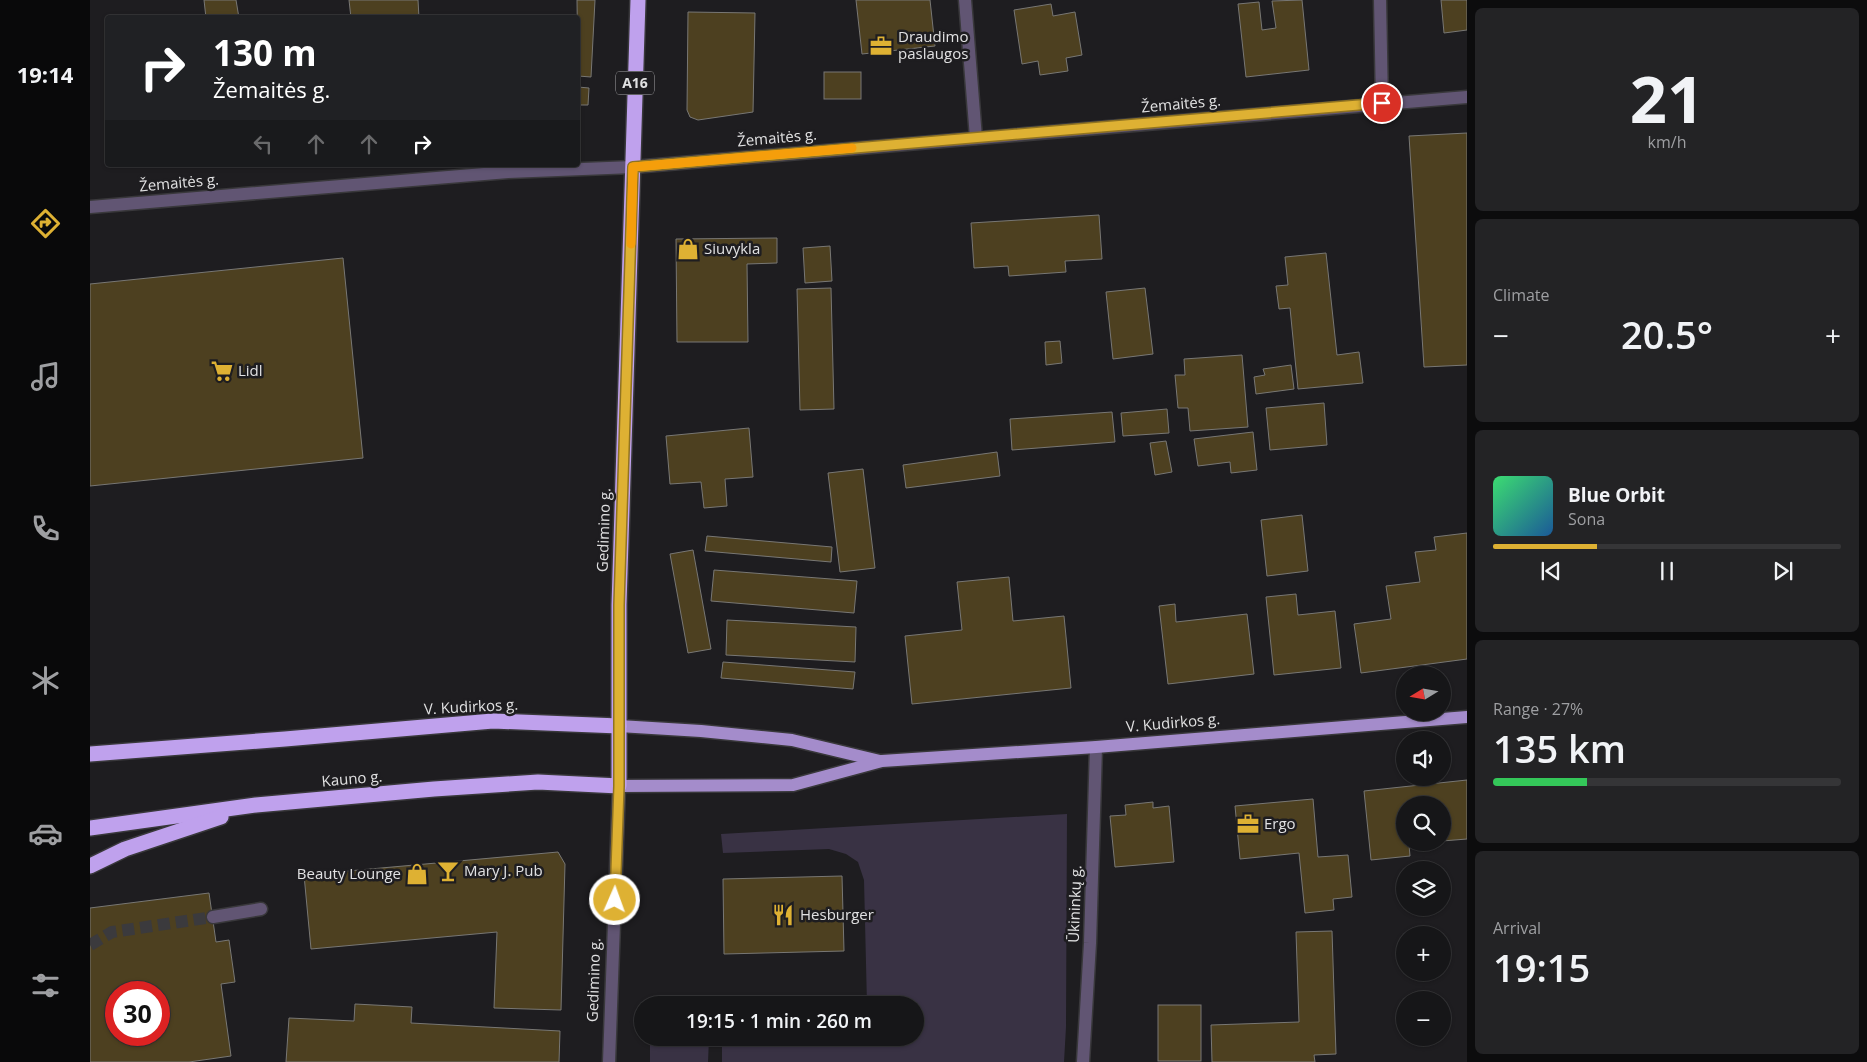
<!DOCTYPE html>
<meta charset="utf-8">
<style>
body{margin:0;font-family:"Open Sans",sans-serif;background:#232325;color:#f1f3f6;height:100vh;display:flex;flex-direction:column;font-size:19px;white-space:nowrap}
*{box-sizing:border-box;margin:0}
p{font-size:16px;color:#9e9fa2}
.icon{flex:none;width:28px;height:28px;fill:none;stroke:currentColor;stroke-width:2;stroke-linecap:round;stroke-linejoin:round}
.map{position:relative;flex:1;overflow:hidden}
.details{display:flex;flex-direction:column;gap:8px;padding:8px;background:#0c0c0d;width:400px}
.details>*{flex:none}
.guide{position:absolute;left:15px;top:15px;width:475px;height:152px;border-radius:5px;box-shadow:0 1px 4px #0004,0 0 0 1px #353537;background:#202124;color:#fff;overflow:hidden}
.needle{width:32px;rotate:259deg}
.fabs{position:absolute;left:1306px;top:666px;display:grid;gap:10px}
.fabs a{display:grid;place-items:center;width:55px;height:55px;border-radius:50%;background:#161618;box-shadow:0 1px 4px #0004,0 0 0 1px #353537;font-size:25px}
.speed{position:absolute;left:15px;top:981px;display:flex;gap:10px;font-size:25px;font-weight:700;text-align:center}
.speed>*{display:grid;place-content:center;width:65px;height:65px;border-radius:50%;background:#161618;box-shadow:0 1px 4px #0004,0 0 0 1px #353537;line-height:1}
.speed .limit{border:8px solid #d22;background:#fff;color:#111}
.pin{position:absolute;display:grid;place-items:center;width:42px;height:42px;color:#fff;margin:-21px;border:2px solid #fff;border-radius:50%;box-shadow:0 1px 5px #0007}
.me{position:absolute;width:55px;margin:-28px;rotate:2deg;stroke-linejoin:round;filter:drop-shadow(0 0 4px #0008)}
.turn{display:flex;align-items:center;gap:18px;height:105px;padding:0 25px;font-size:22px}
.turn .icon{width:65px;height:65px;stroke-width:2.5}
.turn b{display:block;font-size:35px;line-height:42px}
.lanes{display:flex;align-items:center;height:48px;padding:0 25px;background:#0003;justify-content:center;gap:25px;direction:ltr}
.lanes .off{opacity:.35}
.big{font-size:38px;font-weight:600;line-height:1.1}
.details .card{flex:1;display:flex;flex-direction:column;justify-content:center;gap:8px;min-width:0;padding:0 18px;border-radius:8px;background:#232325}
.details .dial{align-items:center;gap:0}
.dial b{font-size:65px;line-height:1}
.song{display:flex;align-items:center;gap:15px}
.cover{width:60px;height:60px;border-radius:8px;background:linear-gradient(135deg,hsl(140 70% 55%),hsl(210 70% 35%))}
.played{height:5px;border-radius:2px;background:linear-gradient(90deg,#deb133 30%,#353537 30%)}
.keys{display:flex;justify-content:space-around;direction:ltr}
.heat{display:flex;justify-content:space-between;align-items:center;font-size:28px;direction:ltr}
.charge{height:8px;border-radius:4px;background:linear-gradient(90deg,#34c759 27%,#353537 0)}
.trip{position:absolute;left:544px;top:996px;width:290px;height:50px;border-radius:25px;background:#161618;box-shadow:0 1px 4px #0004,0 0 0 1px #353537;font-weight:600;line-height:50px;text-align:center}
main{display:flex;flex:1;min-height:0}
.tab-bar{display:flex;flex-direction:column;width:90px;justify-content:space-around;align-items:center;background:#09090a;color:#9e9fa2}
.tab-bar .icon{width:35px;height:35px}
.tab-bar .current{color:#deb133}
.tab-bar b{font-size:22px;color:#f1f3f6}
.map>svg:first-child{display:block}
.green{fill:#393244}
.building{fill:#4d4020;stroke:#787774;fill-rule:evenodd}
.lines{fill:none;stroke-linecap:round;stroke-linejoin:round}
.minor-tunnel{stroke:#3b3a3d;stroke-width:12;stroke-dasharray:12 6;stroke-linecap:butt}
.minor-casing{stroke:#39383b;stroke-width:15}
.major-casing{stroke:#39383b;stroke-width:15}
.highway-casing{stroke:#39383b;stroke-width:18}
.minor{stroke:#615573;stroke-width:12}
.major{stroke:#a48ccb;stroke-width:12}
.highway{stroke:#bfa1ed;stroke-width:15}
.route-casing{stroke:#907321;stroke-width:12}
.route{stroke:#deb133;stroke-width:9}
.slow{stroke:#f59e0b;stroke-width:9}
.labels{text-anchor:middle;stroke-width:5;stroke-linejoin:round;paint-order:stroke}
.shield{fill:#1e1d20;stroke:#a6a6a8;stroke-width:1}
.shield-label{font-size:14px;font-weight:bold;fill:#e1e1e2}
.poi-label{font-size:15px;fill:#e1e1e2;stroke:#1e1d20;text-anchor:start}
.street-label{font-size:15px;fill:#e1e1e2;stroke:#1e1d20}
</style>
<main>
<nav class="tab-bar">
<b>19:14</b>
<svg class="icon current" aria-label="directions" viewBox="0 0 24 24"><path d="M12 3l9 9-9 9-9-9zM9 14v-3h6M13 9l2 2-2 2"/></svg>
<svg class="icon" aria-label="music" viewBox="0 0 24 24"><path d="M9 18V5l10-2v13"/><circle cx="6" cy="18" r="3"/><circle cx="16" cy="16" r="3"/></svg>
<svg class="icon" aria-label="phone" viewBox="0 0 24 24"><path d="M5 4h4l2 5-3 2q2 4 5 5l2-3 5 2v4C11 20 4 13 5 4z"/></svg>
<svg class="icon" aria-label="climate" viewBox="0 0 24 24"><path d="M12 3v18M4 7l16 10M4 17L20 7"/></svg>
<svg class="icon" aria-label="car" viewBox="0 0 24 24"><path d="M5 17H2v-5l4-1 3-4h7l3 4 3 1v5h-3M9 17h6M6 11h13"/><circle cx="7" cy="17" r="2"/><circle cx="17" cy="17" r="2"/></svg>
<svg class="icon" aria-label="filters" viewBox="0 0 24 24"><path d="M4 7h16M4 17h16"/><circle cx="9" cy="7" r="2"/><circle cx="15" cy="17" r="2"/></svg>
</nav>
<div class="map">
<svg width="1377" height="1062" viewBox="0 0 1377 1062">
<rect width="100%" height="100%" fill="#1e1d20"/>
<!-- green -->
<g class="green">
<polygon points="977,814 976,1027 974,1062 632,1062 632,1041 776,1040 777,1038 825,1038 825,1005 777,1005 774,880 768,862 756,854 739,849 633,853 631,834"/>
<polygon points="560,1038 619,1038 618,1062 560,1062"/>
</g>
<!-- building -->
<g class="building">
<polygon points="114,0 146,0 149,18 116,18"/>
<polygon points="259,0 328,0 329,18 261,18"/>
<polygon points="487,0 505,0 501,77 488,76"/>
<polygon points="766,0 840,0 845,46 772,54"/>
<polygon points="1212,0 1219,70 1156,77 1148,4 1169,2 1172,30 1186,28 1182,1"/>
<polygon points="1351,0 1377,0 1377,30 1354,33"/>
<polygon points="961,4 963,16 985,12 992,55 976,58 978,71 950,75 948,61 932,64 924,10"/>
<polygon points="598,12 665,13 663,112 608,120 600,117 597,110"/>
<rect x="734" y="72" width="37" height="27"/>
<polygon points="488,87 499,88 498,105 488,105"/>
<polygon points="1377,133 1377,365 1334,367 1319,136"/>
<polygon points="1009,215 1012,259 975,261 976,272 919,276 918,266 884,268 881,223"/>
<polygon points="687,238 687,263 657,264 658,342 587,342 586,239"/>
<polygon points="740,246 742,281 715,283 713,248"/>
<polygon points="1236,253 1247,355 1269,352 1273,383 1208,389 1200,308 1189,309 1186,286 1198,285 1195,257"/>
<polygon points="253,258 273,458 0,486 0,284"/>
<polygon points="741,288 744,409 710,410 707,289"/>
<polygon points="1055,288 1063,354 1023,359 1016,292"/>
<polygon points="970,341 972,363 956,365 955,342"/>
<polygon points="1152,355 1158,427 1100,431 1098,408 1088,408 1085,375 1095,375 1094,359"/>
<polygon points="1201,365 1204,389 1166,394 1164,377 1175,375 1173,369"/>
<polygon points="1234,403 1237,445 1180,450 1176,408"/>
<polygon points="1077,409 1079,433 1033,436 1031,413"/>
<polygon points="1022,412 1025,442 922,450 920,419"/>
<polygon points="659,428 663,477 635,479 637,506 614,508 611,482 580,484 576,436"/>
<polygon points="1163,432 1167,470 1141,473 1140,462 1108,466 1104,439"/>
<polygon points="1076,441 1082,472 1065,475 1060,443"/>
<polygon points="907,452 910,476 816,488 813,465"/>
<polygon points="773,469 785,568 750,572 738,473"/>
<polygon points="1212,515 1218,571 1177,576 1171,520"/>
<polygon points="1377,533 1377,659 1271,673 1264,624 1301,619 1296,586 1330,582 1325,552 1346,550 1344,537"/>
<polygon points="617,536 742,547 741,562 615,551"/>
<polygon points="603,550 621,649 598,653 580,554"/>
<polygon points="624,570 767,581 764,613 621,601"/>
<polygon points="919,577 923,621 974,616 981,688 822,704 815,636 872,630 867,582"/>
<polygon points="1206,594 1208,615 1245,611 1251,668 1184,675 1176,597"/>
<polygon points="1085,604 1086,622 1157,614 1164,674 1078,684 1069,606"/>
<polygon points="637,620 766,627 765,662 636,655"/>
<polygon points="633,662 765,672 763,689 631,678"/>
<polygon points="1377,780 1377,839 1352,841 1352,805 1315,805 1315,842 1341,842 1319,845 1320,856 1281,860 1274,791"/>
<polygon points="1223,799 1228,857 1258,855 1262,897 1243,899 1244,910 1215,913 1209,853 1150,859 1145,806"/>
<polygon points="1063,802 1063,808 1079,806 1084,862 1025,867 1020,816 1036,815 1035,805"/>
<polygon points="468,852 475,864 471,1010 404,1008 407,932 221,949 214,875"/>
<polygon points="752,876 754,951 634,954 633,879"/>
<path d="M119,893L126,942L139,940L145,982L131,984L141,1056L99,1062H0V908ZM26,992H69V1035H26Z"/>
<polygon points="1242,931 1246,1054 1224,1055 1225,1062 1122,1062 1121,1025 1209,1022 1206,932"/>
<polygon points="265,1004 322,1007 321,1023 470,1031 469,1062 196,1062 199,1018 264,1021"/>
<rect x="1068" y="1005" width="43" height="56"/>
</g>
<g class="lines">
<!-- minor-tunnel -->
<polyline class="minor-tunnel" points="0,945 22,932 123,917"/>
<!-- minor casing -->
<g class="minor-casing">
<g id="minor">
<polyline points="875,0 886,138"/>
<polyline points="1290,0 1292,103"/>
<polyline points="0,207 418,172 543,167 1377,97"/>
<polyline points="123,917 171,909"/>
<polyline points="519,1062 529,786"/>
<polyline points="993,1062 1000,943 1006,747"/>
</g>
</g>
<!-- major casing -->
<g class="major-casing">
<g id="major">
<polyline points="529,726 611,731 702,740 790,761"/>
<polyline points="529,786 703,785 792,761 1006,747 1377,717"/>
</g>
</g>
<!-- highway casing -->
<g class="highway-casing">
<g id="highway">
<polyline points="0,754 195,739 403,721 529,726"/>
<polyline points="0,828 166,805 344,789 448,782 529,786 529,605 548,0"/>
<polyline points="0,866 35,849 131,817"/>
</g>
</g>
<!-- minor -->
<use href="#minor" class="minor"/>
<!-- major -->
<use href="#major" class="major"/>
<!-- highway -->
<use href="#highway" class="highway"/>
</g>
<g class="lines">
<!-- route casing -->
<g class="route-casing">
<polyline id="route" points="525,900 529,786 529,605 543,167 1292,103"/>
</g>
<!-- route -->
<use href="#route" class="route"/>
<!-- slow -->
<polyline class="slow" points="541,244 543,167 762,148"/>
</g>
<!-- icons -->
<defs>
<g id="office-bare" transform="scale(1.725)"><path d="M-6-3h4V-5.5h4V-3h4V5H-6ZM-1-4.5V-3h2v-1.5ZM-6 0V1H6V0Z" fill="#deb133" stroke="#1e1d20" stroke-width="2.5" paint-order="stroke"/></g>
<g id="shop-bare" transform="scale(1.725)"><path d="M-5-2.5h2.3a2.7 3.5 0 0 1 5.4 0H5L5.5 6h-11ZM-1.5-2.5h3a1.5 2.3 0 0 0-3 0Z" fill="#deb133" stroke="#1e1d20" stroke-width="2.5" paint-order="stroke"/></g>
<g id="supermarket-bare" transform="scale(1.725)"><path d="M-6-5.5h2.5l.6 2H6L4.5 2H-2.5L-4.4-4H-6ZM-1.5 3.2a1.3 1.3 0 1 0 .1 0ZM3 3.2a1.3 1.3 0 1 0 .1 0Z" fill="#deb133" stroke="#1e1d20" stroke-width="2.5" paint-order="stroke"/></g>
<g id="bar-bare" transform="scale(1.725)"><path d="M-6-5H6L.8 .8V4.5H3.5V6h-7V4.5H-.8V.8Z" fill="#deb133" stroke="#1e1d20" stroke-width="2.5" paint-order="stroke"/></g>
<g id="restaurant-bare" transform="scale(1.725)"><path d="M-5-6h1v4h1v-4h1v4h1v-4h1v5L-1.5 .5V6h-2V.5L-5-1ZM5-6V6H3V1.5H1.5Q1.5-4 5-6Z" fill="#deb133" stroke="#1e1d20" stroke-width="2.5" paint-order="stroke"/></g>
</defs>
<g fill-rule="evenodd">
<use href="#office-bare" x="791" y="46"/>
<use href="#shop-bare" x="598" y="249"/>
<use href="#supermarket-bare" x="132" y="371"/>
<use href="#office-bare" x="1158" y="824"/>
<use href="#bar-bare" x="358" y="871"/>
<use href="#shop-bare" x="327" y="874"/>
<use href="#restaurant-bare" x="693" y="915"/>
</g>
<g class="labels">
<!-- shield labels -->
<rect class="shield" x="526" y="71.5" width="38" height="23" rx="4"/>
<g class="shield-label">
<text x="545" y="88">A16</text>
</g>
<!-- poi labels -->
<g class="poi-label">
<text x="808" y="42">Draudimo<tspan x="808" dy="17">paslaugos</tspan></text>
<text x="614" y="254">Siuvykla</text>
<text x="148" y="376">Lidl</text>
<text x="1174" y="829">Ergo</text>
<text x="374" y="876">Mary J. Pub</text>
<text x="311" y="879" text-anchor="end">Beauty Lounge</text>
<text x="710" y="920">Hesburger</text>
</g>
<!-- street labels -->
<g class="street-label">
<text transform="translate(1091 104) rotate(-5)" y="5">Žemaitės g.</text>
<text transform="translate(687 138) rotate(-5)" y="5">Žemaitės g.</text>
<text transform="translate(89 183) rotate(-5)" y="5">Žemaitės g.</text>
<text transform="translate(514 530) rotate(-88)" y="5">Gedimino g.</text>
<text transform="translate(381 707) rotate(-3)" y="5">V. Kudirkos g.</text>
<text transform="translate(1083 723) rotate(-5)" y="5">V. Kudirkos g.</text>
<text transform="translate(262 779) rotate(-5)" y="5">Kauno g.</text>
<text transform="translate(985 904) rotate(-88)" y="5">Ūkininkų g.</text>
<text transform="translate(504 980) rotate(-88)" y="5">Gedimino g.</text>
</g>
</g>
</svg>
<div class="fabs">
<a><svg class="needle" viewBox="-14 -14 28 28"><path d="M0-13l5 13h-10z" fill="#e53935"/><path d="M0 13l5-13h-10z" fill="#9e9fa2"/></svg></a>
<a><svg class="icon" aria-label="sound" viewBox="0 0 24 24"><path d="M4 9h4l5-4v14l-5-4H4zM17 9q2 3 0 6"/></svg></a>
<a><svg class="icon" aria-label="search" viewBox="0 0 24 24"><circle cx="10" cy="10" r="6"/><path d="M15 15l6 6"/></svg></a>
<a><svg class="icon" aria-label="layers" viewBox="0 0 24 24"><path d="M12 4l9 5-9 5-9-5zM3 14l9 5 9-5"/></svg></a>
<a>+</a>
<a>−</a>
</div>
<div class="speed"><div class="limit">30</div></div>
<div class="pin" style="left:1292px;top:103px;background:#d93025"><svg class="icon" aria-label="arrive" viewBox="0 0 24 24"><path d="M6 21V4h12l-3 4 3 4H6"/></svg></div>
<svg class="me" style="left:525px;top:900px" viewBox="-20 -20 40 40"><circle r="17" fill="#deb133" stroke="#fff" stroke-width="3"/><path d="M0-11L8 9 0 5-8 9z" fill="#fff"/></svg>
<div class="trip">19:15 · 1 min · 260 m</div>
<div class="guide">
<div class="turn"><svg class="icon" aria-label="right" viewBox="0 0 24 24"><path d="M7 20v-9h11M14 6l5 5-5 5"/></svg><div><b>130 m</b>Žemaitės g.</div></div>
<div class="lanes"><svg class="icon off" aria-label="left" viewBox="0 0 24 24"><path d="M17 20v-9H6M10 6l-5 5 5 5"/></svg><svg class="icon off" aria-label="ahead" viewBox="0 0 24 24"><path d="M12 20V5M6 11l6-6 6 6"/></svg><svg class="icon off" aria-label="ahead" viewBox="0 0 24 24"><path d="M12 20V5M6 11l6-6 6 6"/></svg><svg class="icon" aria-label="right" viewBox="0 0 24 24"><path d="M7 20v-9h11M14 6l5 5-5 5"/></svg></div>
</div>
</div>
<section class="details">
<div class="card dial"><b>21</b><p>km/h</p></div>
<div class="card"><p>Climate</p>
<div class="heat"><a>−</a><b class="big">20.5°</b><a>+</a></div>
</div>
<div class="card">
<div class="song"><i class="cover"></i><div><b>Blue Orbit</b><p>Sona</p></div></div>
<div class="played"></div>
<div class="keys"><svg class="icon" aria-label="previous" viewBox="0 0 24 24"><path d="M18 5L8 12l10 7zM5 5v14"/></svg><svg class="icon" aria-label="pause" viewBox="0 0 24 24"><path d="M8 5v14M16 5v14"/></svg><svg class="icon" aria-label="next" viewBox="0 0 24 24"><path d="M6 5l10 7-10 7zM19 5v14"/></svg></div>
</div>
<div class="card"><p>Range · 27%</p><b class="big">135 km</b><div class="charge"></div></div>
<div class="card"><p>Arrival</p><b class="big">19:15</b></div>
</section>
</main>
